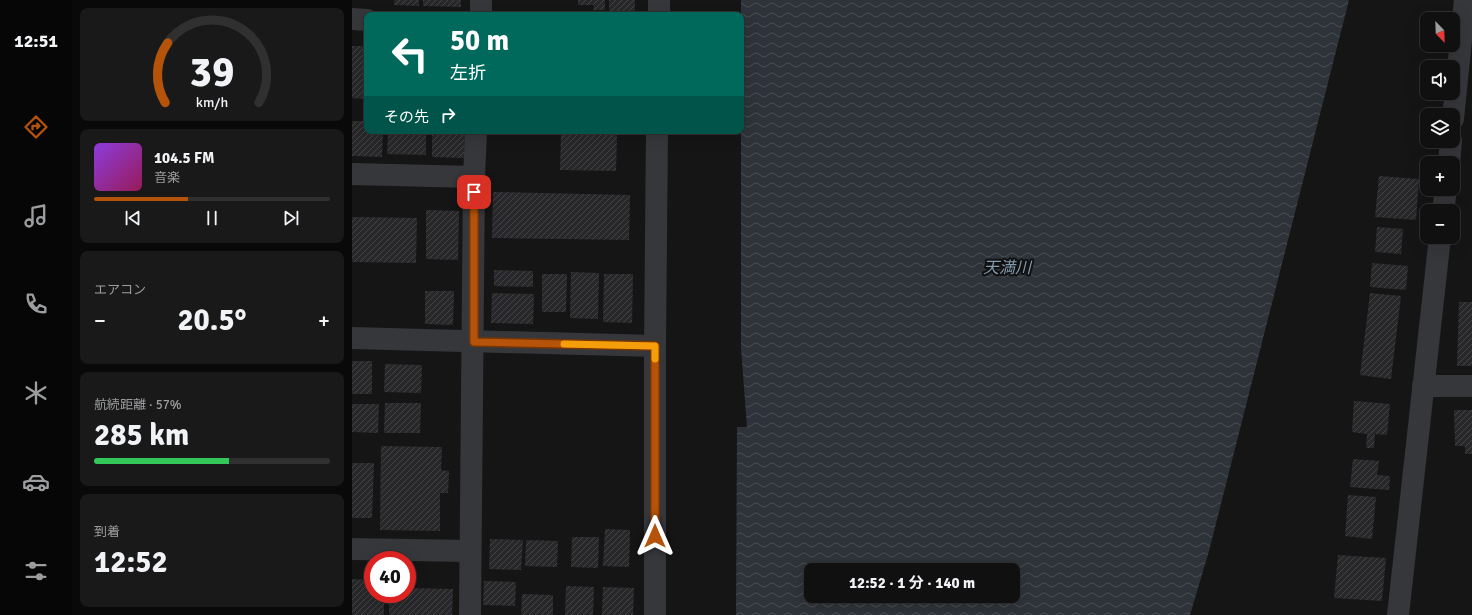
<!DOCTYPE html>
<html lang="ja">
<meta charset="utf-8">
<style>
body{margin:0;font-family:Signika,"Noto Sans JP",sans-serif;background:#191919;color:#f1f3f6;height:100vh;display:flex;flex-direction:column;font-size:15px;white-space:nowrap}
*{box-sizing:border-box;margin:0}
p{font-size:13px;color:#9c9d9f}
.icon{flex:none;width:22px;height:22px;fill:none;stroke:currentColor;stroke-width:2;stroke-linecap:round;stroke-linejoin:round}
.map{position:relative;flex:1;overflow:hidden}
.sheet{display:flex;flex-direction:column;gap:8px;padding:8px;background:#090909;width:280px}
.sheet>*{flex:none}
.guide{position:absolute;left:12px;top:12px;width:380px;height:122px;border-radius:8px;box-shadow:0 4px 16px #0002,0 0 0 1px #303030;background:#00695c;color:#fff;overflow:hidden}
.needle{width:26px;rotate:157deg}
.tools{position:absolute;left:1068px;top:12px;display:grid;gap:8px}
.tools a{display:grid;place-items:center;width:40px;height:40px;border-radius:8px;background:#101010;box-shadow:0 4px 16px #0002,0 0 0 1px #303030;font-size:20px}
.speed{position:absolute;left:12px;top:551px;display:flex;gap:8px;font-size:20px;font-weight:700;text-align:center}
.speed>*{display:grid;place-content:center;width:52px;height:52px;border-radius:50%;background:#101010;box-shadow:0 4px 16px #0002,0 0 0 1px #303030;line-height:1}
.speed .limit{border:6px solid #d22;background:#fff;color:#111}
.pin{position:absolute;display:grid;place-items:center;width:34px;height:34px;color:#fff;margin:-17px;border-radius:8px;box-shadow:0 2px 6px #0006}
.me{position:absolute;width:44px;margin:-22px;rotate:0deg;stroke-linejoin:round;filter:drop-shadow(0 0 3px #0008)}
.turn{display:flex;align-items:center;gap:14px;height:84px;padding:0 20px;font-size:18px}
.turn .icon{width:52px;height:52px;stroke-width:2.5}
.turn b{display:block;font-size:28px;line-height:34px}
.then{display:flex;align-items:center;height:38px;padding:0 20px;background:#0003;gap:8px;font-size:15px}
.big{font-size:30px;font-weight:700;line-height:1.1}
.sheet .tile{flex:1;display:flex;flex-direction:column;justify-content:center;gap:6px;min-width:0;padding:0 14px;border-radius:8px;background:#191919}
.sheet .dial{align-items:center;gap:0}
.dial svg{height:104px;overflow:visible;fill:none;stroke:#303030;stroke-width:7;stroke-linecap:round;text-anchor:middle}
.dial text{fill:#f1f3f6;stroke:none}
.song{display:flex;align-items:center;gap:12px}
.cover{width:48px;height:48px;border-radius:6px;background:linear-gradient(135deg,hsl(270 70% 55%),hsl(330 70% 35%))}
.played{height:4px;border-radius:2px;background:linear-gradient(90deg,#b45309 40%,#303030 40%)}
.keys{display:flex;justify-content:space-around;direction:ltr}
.heat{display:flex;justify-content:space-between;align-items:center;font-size:22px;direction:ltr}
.charge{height:6px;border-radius:3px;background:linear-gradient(90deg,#34c759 57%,#303030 0)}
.trip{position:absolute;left:452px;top:563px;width:216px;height:40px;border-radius:8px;background:#101010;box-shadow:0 4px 16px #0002,0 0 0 1px #303030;font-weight:700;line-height:40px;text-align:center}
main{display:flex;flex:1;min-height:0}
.tabs{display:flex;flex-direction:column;width:72px;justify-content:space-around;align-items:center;background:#060606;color:#9c9d9f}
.tabs .icon{width:28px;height:28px}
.tabs .active{color:#b45309}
.tabs b{font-size:18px;color:#f1f3f6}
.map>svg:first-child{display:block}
.water{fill:url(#water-waves);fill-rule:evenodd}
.building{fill:url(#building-hatch)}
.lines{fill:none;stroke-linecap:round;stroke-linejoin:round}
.minor{stroke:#36373b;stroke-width:22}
.route-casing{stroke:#753606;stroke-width:10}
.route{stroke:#b45309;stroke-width:7}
.slow{stroke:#f59e0b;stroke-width:7}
.labels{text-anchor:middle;stroke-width:4;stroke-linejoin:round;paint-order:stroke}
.water-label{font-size:16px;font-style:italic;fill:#839aac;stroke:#101011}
</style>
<main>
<nav class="tabs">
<b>12:51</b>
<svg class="icon active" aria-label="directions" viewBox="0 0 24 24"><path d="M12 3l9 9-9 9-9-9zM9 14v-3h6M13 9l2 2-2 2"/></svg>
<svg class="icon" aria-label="music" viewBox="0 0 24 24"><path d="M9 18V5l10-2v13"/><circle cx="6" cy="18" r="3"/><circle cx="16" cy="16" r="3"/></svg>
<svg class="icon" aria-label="phone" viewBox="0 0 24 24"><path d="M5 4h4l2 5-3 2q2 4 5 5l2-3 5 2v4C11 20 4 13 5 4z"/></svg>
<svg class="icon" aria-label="climate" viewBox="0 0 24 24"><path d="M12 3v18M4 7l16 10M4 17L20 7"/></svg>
<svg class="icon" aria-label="car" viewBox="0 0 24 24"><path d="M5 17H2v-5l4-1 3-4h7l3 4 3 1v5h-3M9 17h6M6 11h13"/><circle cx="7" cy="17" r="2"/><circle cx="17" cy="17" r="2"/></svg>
<svg class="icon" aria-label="filters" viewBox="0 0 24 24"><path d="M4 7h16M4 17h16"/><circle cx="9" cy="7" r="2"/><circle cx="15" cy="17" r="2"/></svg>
</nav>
<section class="sheet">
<div class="tile dial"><svg viewBox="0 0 100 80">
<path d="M14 69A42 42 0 1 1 86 69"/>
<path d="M14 69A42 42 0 0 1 16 23" stroke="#b45309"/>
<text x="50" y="56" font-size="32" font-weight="700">39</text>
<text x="50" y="72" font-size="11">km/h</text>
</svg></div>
<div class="tile">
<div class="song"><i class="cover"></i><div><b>104.5 FM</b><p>音楽</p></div></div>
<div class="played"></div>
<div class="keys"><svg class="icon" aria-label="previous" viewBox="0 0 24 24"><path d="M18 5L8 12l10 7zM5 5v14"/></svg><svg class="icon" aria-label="pause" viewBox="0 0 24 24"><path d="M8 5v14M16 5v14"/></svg><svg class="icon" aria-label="next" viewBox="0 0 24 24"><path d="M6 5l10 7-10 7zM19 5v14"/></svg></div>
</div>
<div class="tile"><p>エアコン</p>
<div class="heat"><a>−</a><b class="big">20.5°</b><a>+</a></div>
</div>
<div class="tile"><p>航続距離 · 57%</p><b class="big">285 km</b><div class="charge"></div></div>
<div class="tile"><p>到着</p><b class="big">12:52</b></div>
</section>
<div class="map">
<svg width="1120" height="615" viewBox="0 0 1120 615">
<defs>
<pattern id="water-waves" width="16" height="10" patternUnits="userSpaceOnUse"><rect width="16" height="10" fill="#2d3338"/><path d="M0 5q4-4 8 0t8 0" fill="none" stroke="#494e53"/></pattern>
<pattern id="building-hatch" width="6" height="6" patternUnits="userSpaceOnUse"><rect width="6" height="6" fill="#28282a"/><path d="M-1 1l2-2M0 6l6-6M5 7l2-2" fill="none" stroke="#444447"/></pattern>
</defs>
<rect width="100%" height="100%" fill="#151516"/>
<!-- water -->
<path class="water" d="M389,0H997L857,551L838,615H384L385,427H395L389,348ZM459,570H661V596H459Z"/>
<!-- building -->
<g class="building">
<polygon points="42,0 67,0 67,6 42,5"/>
<polygon points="71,0 109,0 109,7 71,6"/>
<polygon points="226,0 253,0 253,10 241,10 242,5 226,5"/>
<rect x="257" y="0" width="26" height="15"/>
<polygon points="0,46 15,46 15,99 0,98"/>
<polygon points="0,121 15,121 15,131 31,131 30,157 0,156"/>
<polygon points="36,131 74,131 74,155 35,154"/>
<polygon points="80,131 113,132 112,158 80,157"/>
<polygon points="209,133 265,134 264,171 208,170"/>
<polygon points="1027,176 1067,179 1064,220 1023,217"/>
<polygon points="141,192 278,195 277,240 140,238"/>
<polygon points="74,210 107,211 106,260 74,259"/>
<polygon points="0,217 65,218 64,263 0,262"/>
<polygon points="1025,227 1051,229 1049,254 1023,252"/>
<polygon points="1020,263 1056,266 1054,290 1018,287"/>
<polygon points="142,270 181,271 181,287 142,286"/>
<polygon points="219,272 247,273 246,319 218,318"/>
<polygon points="190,274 215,274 214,312 190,312"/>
<polygon points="252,274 281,274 280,323 251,322"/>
<polygon points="73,291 102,291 101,325 73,324"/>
<polygon points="140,293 182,294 181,324 139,323"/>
<polygon points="1018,293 1049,296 1039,379 1008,375"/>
<polygon points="1107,302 1120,302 1120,366 1105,366"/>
<rect x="0" y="361" width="20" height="33"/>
<polygon points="33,364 70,365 69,393 32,392"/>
<polygon points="1002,401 1038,404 1035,435 1023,434 1022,448 1014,448 1015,434 1000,432"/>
<polygon points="33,403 69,403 68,433 32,433"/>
<polygon points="0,404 27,404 26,433 0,432"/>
<polygon points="1102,410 1120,410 1120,454 1113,454 1113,446 1103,446"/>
<polygon points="29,446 90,447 89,470 97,471 96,493 88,493 88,531 28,530"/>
<polygon points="1001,459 1027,461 1025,475 1038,476 1037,490 998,487"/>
<polygon points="0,463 22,463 20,518 0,518"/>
<polygon points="996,495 1024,497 1020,539 993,536"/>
<polygon points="253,529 278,530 277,567 251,566"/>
<polygon points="220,537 247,537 246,568 219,567"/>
<polygon points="138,539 171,540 169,570 137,569"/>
<polygon points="174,540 206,541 205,567 173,566"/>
<polygon points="986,555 1034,558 1030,601 982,598"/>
<polygon points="0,579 21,580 21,594 32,594 32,615 0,615"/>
<polygon points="132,581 164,582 163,606 131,605"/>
<polygon points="214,586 242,587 241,615 213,615"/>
<polygon points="251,587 282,588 281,615 250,615"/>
<polygon points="55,588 101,589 100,615 37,615 37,594 55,594"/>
<polygon points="170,594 201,595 201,615 169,615"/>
</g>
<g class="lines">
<!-- minor -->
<g class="minor">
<polyline points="129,15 129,0"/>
<polyline points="307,15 307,0"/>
<polyline points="0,19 15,20"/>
<polyline points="1101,119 1113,0"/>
<polyline points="1097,163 1099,141"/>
<polyline points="0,174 122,177"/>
<polyline points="1091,211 1094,189"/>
<polyline points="0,338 303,346"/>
<polyline points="1071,386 1120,386"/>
<polyline points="0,549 118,551"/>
<polyline points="118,615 122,177 124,131"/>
<polyline points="303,615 303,346 305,131"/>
<polyline points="1046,615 1088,237"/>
</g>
</g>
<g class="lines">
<!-- route casing -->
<g class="route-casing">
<polyline id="route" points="122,192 122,342 303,346 303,536"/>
</g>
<!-- route -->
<use href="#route" class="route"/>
<!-- slow -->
<polyline class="slow" points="212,344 303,346 303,359"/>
</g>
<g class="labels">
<!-- water labels -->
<g class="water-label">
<text x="655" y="273">天満川</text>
</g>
</g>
</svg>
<div class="tools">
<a><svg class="needle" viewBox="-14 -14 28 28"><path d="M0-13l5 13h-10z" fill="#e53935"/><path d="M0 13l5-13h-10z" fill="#9c9d9f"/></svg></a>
<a><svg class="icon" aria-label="sound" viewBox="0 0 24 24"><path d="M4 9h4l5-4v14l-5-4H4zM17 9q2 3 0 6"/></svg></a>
<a><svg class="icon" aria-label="layers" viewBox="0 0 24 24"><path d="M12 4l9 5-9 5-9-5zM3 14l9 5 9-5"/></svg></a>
<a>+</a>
<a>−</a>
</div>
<div class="speed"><div class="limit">40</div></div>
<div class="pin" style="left:122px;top:192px;background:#d93025"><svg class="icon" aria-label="arrive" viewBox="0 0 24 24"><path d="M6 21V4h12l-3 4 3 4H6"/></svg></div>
<svg class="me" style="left:303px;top:536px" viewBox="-20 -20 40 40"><path d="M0-17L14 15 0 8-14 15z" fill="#b45309" stroke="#fff" stroke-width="4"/></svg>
<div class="trip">12:52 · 1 分 · 140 m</div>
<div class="guide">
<div class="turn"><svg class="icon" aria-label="left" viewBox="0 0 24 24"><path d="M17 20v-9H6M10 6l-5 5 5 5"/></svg><div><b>50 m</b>左折</div></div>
<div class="then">その先<svg class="icon" aria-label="right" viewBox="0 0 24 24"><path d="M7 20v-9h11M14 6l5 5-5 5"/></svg></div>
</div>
</div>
</main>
